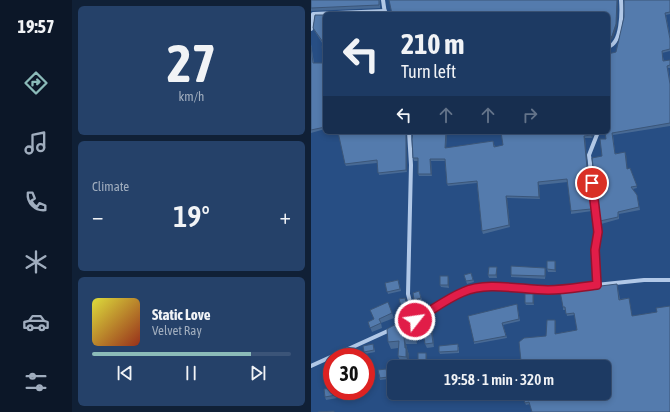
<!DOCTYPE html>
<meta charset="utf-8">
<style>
body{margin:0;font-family:"Asap Condensed",sans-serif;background:#254169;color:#f1f3f6;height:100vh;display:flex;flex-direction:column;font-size:15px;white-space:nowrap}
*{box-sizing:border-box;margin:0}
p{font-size:13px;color:#a0adbe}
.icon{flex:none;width:22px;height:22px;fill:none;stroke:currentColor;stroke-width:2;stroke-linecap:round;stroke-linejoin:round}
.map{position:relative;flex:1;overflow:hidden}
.drawer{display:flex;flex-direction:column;gap:6px;padding:6px;background:#102036;width:239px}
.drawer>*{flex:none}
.hud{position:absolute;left:12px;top:12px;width:287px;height:122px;border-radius:6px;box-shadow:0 2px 6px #0003,0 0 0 1px #3b5478;background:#1d3a63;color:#f1f3f6;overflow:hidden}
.speed{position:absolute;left:12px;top:348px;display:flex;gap:8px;font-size:20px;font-weight:700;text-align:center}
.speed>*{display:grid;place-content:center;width:52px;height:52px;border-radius:50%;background:#1d3a63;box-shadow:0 2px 6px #0003,0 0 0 1px #3b5478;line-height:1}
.speed .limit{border:6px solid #d22;background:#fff;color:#111}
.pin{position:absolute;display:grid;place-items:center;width:34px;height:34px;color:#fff;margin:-17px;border:2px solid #fff;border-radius:50%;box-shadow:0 1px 4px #0007}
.me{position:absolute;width:44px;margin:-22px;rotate:60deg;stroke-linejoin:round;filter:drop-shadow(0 0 3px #0008)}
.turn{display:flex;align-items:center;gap:14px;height:84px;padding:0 12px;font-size:18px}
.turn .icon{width:52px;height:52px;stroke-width:2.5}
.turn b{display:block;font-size:28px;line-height:34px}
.lanes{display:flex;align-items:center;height:38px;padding:0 12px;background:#0003;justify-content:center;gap:20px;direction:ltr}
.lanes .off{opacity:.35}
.big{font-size:30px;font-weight:600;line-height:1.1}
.drawer .card{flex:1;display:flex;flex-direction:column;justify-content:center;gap:6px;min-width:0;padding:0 14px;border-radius:6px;background:#254169}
.drawer .dial{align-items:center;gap:0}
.dial b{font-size:52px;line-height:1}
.song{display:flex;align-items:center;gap:12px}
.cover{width:48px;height:48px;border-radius:6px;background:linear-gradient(135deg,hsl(60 70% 55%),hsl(10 70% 35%))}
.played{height:4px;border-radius:2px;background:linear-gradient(90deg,#8bbbb9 80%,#3b5478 80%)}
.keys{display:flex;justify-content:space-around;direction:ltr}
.heat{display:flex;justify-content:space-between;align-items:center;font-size:22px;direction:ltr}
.trip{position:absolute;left:76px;top:360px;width:224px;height:40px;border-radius:6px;background:#1d3a63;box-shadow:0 2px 6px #0003,0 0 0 1px #3b5478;font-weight:600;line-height:40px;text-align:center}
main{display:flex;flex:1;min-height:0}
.dock{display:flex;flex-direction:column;width:72px;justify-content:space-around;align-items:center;background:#0c1728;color:#a0adbe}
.dock .icon{width:28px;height:28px}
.dock .selected{color:#8bbbb9}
.dock b{font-size:18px;color:#f1f3f6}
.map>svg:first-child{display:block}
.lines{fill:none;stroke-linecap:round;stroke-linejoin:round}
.street{stroke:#b1c8e7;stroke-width:4}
.wall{fill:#486a95}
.shaded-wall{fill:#3b5679}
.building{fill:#547bad;stroke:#3b5679}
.route-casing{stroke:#92132f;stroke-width:10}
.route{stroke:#e11d48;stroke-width:7}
</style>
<main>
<nav class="dock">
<b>19:57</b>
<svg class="icon selected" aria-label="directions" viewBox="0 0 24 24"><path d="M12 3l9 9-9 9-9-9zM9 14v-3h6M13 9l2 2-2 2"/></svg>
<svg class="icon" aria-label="music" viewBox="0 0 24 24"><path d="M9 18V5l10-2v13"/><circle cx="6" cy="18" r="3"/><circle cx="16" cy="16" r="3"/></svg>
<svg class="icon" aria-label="phone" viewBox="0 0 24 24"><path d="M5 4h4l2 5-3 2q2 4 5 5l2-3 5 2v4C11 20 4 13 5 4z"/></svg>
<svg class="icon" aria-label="climate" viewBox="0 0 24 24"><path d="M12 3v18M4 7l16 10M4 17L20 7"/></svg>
<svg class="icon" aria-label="car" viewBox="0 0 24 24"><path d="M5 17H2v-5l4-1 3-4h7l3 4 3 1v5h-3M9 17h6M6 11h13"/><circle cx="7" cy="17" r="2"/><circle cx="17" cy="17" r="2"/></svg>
<svg class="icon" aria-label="filters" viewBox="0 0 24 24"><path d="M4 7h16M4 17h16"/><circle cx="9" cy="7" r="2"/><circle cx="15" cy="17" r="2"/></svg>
</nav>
<section class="drawer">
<div class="card dial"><b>27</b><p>km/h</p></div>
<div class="card"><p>Climate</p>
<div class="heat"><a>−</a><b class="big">19°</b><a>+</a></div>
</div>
<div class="card">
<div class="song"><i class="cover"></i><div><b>Static Love</b><p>Velvet Ray</p></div></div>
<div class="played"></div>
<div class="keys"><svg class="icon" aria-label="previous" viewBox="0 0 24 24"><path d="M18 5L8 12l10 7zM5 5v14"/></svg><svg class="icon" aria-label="pause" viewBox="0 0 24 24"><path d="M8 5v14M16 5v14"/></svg><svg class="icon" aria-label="next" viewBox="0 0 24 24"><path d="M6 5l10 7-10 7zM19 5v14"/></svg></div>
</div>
</section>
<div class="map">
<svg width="359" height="412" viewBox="0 0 359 412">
<rect width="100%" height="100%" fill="#274e84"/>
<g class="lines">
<!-- street -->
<g class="street">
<polyline points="72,0 74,14"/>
<polyline points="0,29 2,14 74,11"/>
<path d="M297,47C311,43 311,12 310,0"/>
<polyline points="98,132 100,165 97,294 104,320"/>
<polyline points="285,285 284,250 287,232 278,155 287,132"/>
<polyline points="87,327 104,320 152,292 165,288 187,287 237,290 258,289 285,285 333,280 359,280"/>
<polyline points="0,366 79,330"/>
</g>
</g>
<!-- wall -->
<g class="wall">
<polygon points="0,0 69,0 69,8 0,11"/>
<polygon points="359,0 359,14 355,15 359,36 359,51 351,53 353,61 359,60 359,68 357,68 359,80 359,126 302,135 304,153 315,154 316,169 319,168 326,188 322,189 326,195 329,210 308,214 308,219 290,224 289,221 291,156 295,139 305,52"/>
<polygon points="14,15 14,129 0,133 0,44 3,63 13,63 13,46 3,30 2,28"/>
<polygon points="95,132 96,172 68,175 66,163 35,166 34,164"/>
<polygon points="102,132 136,132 135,148 182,141 184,147 284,132 281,138 274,138 281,211 260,214 260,211 257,182 228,185 229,199 196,198 199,227 172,234 171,231 166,183 137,186 136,184 134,161 120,161 121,176 108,176 107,174 107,161 103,161 102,158"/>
<polygon points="244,261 245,263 245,272 237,272 236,269"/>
<polygon points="186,267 186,278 178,278 177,275"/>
<polygon points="234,268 235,270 234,279 200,277 200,275"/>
<polygon points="160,273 163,282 156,284 153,275"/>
<polygon points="138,279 138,288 130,287 129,285"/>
<polygon points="87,280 90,291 77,294 74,283"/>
<polygon points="306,284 309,299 318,298 321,316 346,312 359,306 219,404 215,405 214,403 210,361 235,336 244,320 245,323 244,334 266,330 264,315 256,316 255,310 252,310 252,307"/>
<polygon points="108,291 111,300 104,302 102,293"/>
<polygon points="222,294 223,296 223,305 215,305 214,303"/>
<polygon points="94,298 97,307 91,309 88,299"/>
<polygon points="206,304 209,321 192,325 196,338 163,344 163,342"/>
<polygon points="81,313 83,318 70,323 71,328 61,332 57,322"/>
<polygon points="119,321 121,325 123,347 116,348 114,344"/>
<polygon points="88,325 91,325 93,328 104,328 106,335 106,344 95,344 96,349 98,355 98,363 90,363 87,356 87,348 80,349 77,342"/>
<polygon points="63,347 64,352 54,354 53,352"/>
<polygon points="148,347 148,353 129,354 128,352"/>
<polygon points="115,353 116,356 116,364 108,364 107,362"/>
<polygon points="67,370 76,371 77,379 69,380"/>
<polygon points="21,391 31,391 32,397 15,400 14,397"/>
</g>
<!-- shaded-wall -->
<g class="shaded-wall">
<polygon points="306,0 307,0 306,26 302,38 297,43 297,40"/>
<polygon points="95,132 96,172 95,170"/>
<polygon points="135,132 136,132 135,150 134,148"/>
<polygon points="282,132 284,132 281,138 280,135"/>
<polygon points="273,136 274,138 281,211 280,209"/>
<polygon points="314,152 315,154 317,171 316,169"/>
<polygon points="119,159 120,161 121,176 120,174"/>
<polygon points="227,182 228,185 229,199 228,197"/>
<polygon points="195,196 196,198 199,227 198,225"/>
<polygon points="244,261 245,263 245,272 244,270"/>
<polygon points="186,267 186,278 185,275"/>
<polygon points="234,268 235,270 234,279"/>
<polygon points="137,276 138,279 138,288 137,285"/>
<polygon points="222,294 223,296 223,305 222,303"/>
<polygon points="244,320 245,323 244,336"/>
<polygon points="119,321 121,325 123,347 122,343"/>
<polygon points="104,328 106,335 106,344 104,337"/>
<polygon points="93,337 98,355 98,363 95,357"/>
<polygon points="115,353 116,356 116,364 115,362"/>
</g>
<!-- building -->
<g class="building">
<polygon points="0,0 68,0 68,5 0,8"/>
<polygon points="78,0 306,0 305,24 301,36 297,40 297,14 81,14"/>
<polygon points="313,0 359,0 359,12 354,13 359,39 359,49 351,51 352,61 359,60 359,65 356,66 359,84 359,123 301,133 304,154 314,152 316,169 319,168 326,186 320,187 326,195 328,207 307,212 307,217 289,221 281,158 291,156 289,139 295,139 294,132 297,132 297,54 305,52 313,17"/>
<polygon points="70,12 71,14 28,14"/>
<polygon points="4,15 14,15 14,45 2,28"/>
<polygon points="11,46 14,46 14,127 0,130 0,47 2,63 13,63"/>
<polygon points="27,132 95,132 95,170 67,173 66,160 34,164"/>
<polygon points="102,132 135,132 134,148 182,141 183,147 192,145 190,132 282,132 280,135 273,136 280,209 260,211 256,179 227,182 228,197 195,196 198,225 171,231 166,181 136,184 134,159 119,159 120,174 107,174 107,158 102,158 101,139"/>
<polygon points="236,261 244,261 244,270 236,269"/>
<polygon points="200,266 234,268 234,276 200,275"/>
<polygon points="178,267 186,267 185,275 177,275"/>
<polygon points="160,273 162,280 155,281 153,275"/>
<rect x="129" y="276" width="8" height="9"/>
<polygon points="87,280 89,289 76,292 74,283"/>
<polygon points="306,284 308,300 318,298 321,316 346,312 345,308 359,306 359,412 221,412 218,402 214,403 211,393 293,393 293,367 202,367 201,363 210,361 208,342 213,338 235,336 236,320 244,320 244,334 266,330 263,313 255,314 254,307 252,307 249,291"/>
<polygon points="108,291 110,298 103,300 102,293"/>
<rect x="214" y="294" width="8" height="9"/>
<polygon points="94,298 96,305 90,306 88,299"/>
<polygon points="77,302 81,313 68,319 70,323 59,328 57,322 63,319 59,310"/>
<polygon points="206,304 208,319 191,323 195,336 163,342 157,316"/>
<polygon points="111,321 119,321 122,343 114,344"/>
<polygon points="87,323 88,325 91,325 92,328 104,328 104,337 93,337 94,348 95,348 95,357 87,356 88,341 77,342 76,329"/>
<polygon points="62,344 63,350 53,352 52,346"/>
<polygon points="147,344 147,351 128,352 128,346"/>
<rect x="107" y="353" width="8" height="9"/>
<polygon points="75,369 77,377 69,378 67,370"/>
<polygon points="21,388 21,391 30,391 31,394 14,397 13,389"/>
<polygon points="23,411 23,412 7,412"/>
</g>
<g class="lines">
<!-- route casing -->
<g class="route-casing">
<path id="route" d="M104,320C120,311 135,299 152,292C176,281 211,290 237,290C253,290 269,287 286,285L284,250L287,232L281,183"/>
</g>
<!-- route -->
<use href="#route" class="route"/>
</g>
</svg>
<div class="speed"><div class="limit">30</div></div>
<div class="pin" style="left:281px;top:183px;background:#d93025"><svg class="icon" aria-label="arrive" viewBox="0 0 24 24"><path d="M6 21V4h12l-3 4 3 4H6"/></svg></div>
<svg class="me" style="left:104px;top:320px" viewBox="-20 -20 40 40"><circle r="17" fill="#e11d48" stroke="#fff" stroke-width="3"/><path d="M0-11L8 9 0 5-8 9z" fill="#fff"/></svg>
<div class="trip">19:58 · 1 min · 320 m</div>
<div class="hud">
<div class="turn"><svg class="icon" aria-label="left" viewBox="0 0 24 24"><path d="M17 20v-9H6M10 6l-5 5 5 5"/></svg><div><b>210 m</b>Turn left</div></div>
<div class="lanes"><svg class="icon" aria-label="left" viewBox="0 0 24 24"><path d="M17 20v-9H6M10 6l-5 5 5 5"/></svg><svg class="icon off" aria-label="ahead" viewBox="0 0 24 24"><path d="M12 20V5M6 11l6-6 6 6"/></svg><svg class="icon off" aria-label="ahead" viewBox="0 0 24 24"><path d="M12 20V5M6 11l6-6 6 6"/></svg><svg class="icon off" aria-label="right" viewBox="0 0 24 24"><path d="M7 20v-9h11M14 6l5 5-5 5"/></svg></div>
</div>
</div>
</main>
